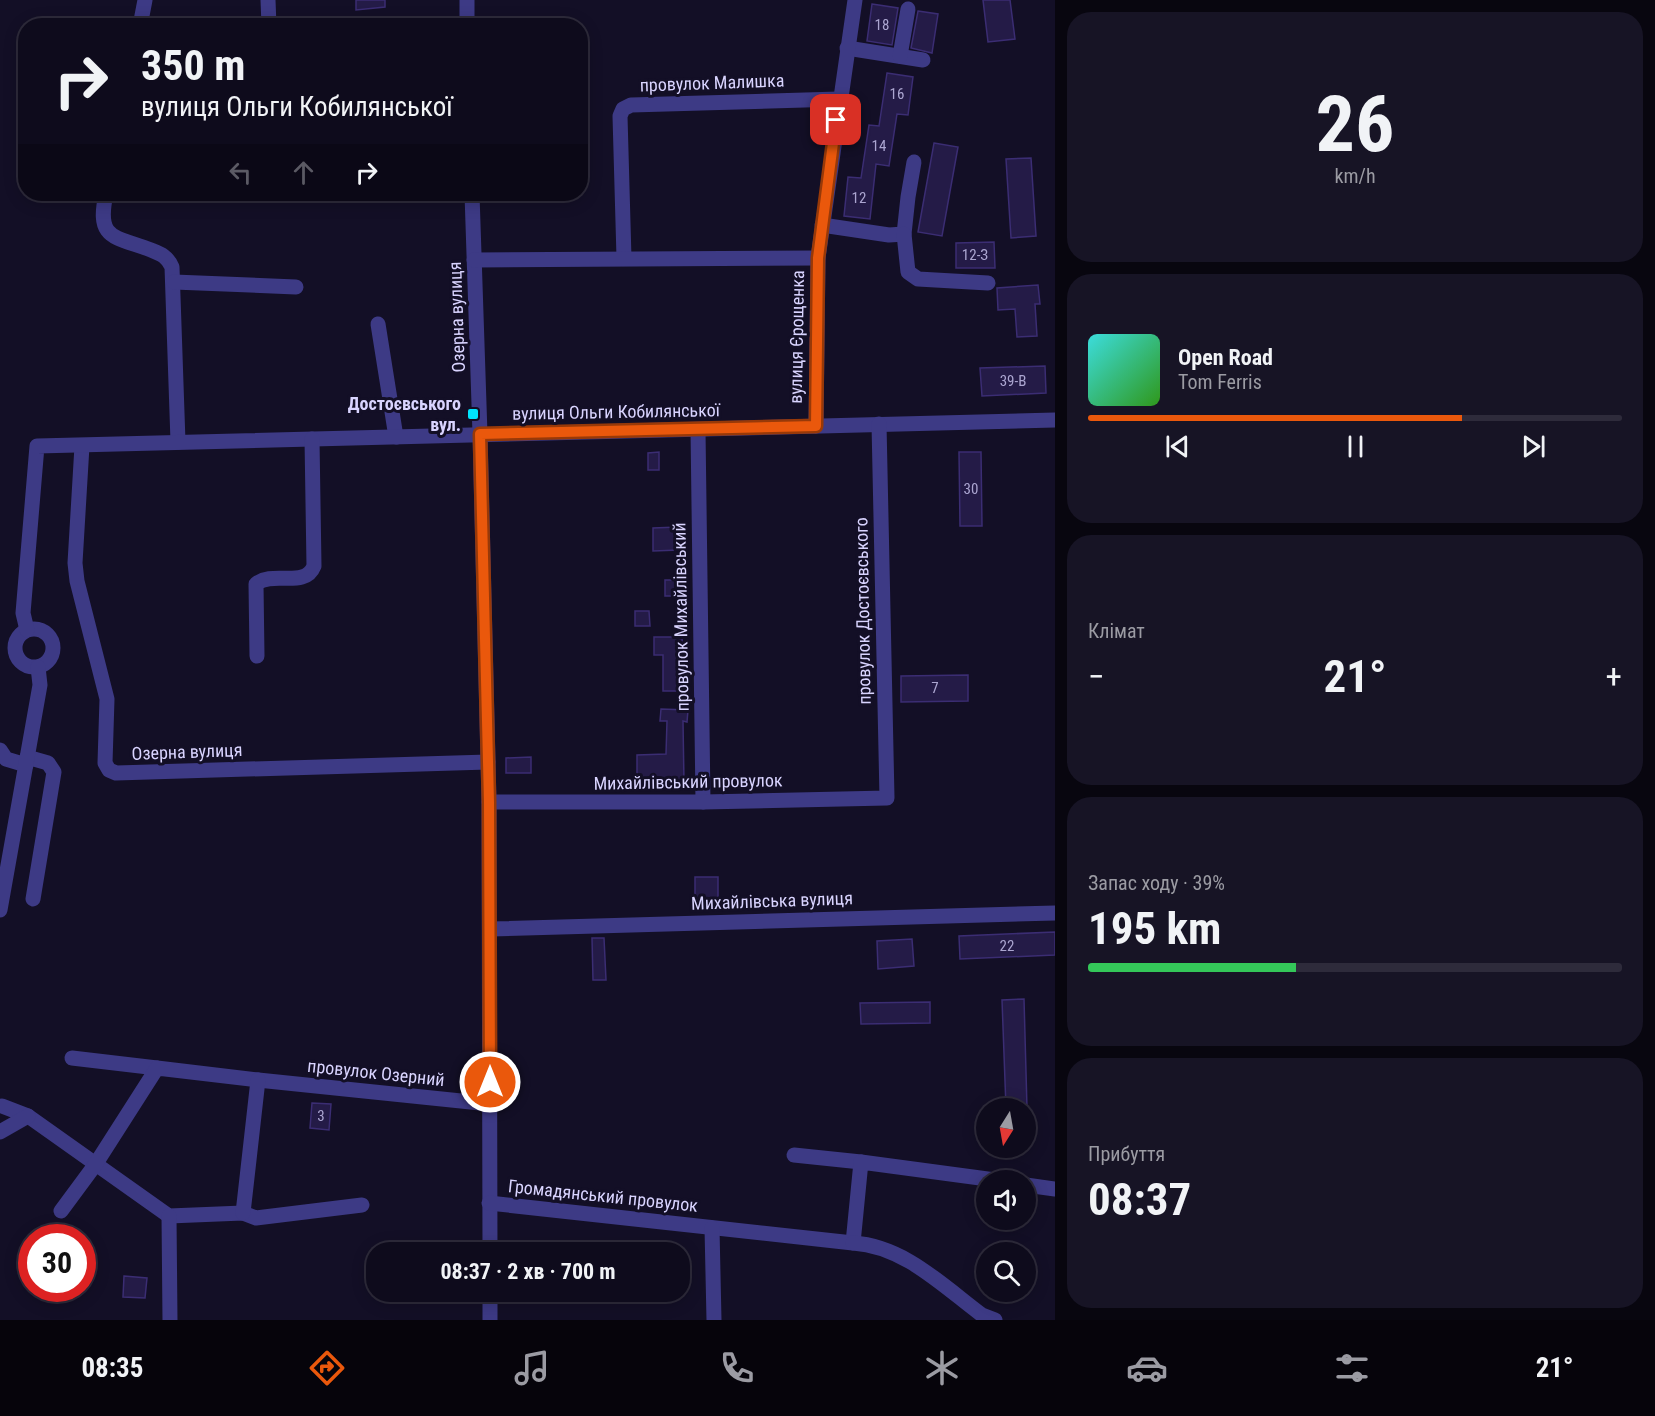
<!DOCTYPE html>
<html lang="uk">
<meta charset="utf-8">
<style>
body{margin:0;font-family:"Roboto Condensed",sans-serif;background:#171425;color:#f1f3f6;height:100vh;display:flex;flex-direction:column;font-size:22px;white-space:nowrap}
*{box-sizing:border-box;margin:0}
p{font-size:20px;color:#9b9ba3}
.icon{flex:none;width:33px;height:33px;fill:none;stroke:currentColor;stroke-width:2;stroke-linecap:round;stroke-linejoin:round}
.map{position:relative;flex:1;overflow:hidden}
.sheet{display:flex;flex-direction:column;gap:12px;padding:12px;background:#08060f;width:600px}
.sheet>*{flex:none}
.banner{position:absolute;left:18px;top:18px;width:570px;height:183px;border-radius:24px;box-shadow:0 3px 15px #0003,0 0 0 2px #2e2b3b;background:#0e0b1c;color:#f1f3f6;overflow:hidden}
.needle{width:39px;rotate:191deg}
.tools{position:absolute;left:976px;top:1098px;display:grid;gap:12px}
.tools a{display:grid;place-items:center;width:60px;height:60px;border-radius:50%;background:#0e0b1c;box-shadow:0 3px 15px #0003,0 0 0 2px #2e2b3b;font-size:30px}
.speed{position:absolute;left:18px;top:1224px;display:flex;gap:12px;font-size:30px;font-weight:700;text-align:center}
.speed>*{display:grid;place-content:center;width:78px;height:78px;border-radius:50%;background:#0e0b1c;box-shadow:0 3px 15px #0003,0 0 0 2px #2e2b3b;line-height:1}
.speed .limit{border:9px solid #d22;background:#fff;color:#111}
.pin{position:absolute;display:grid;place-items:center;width:51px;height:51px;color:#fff;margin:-26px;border-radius:12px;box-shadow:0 3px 9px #0006}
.me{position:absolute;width:66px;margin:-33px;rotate:0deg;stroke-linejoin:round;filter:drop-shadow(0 0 4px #0008)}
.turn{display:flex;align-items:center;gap:21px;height:126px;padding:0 24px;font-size:27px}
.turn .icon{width:78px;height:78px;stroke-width:2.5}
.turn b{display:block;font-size:42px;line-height:51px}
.lanes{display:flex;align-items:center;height:57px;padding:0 24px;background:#0003;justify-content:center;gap:30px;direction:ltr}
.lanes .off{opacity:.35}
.big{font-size:45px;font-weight:700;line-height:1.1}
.sheet .tile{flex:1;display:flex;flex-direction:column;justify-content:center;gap:9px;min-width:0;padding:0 21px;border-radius:24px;background:#171425}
.sheet .dial{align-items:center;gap:0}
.dial b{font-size:78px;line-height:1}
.song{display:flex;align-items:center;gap:18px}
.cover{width:72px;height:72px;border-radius:9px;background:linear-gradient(135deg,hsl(180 70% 55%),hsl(110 70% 35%))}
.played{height:6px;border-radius:3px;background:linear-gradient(90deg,#ea580c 70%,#2e2b3b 70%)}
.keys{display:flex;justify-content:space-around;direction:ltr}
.heat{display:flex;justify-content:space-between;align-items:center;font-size:33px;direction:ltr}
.charge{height:9px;border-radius:4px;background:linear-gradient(90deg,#34c759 39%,#2e2b3b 0)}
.trip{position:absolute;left:366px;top:1242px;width:324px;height:60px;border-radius:24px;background:#0e0b1c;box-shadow:0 3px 15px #0003,0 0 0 2px #2e2b3b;font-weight:700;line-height:60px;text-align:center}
.dock{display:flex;height:96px;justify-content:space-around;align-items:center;background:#06040b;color:#9b9ba3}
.dock .icon{width:42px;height:42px}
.dock .current{color:#ea580c}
.dock b{font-size:27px;color:#f1f3f6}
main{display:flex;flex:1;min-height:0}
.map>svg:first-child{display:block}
.building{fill:#241b47;stroke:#3b2d73;stroke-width:1.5}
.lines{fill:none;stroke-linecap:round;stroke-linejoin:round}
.minor{stroke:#3d3a85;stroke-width:15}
.route-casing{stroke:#983908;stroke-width:15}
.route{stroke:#ea580c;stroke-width:10}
.poi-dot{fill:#00e5ff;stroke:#130f26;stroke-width:2}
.labels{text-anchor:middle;stroke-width:6;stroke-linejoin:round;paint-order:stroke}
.number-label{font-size:15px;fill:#aca6d1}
.street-label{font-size:18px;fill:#d9d4ff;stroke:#130f26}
.poi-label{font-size:18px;font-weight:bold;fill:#d9d4ff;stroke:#130f26;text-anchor:end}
</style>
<main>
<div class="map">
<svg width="1055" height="1320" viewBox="0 0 1055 1320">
<rect width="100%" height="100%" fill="#130f26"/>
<!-- building -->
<g class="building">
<polygon points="356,0 385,0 385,7 356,10"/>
<polygon points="983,0 1010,0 1015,39 988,42"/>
<polygon points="872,4 898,8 892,45 867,41"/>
<polygon points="918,11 938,14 932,53 911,48"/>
<polygon points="887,73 913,77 908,115 897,114 889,166 876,164 870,219 844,216 848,177 861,178 869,125 879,126"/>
<polygon points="934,143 958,147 942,236 918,232"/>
<polygon points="1031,158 1036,236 1011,238 1006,159"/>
<polygon points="994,242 995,268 956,268 956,243"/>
<polygon points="1038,285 1040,304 1035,304 1037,336 1017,337 1015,309 998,310 997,288"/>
<polygon points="1045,366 1046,393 982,396 980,368"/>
<polygon points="659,452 659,470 648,470 648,453"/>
<polygon points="959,452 981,452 982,526 960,526"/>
<polygon points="678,527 679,550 653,551 653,528"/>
<rect x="665" y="580" width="13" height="16"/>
<polygon points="635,611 649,611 650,626 635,626"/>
<polygon points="654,637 682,637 684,691 663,691 663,655 654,655"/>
<polygon points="968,675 968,701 901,702 901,676"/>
<polygon points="661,709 688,710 687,722 683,721 684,783 666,784 666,779 637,780 637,755 666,754 667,721 660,721"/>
<polygon points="531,757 531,773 506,773 506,758"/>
<rect x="695" y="877" width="23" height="25"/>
<polygon points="1055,932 1055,955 960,959 959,936"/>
<polygon points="592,938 604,938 606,980 593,980"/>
<polygon points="912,939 914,966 878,969 877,941"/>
<polygon points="1024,999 1027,1108 1006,1108 1002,1000"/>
<polygon points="930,1002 930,1023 861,1024 860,1003"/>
<polygon points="312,1103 331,1104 329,1130 310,1128"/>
<polygon points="124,1276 147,1278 145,1298 123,1297"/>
</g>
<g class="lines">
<!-- minor -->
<g class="minor">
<polyline points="268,0 269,26"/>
<polyline points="467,0 467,26"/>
<polyline points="140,26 145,0"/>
<polyline points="847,48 923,60"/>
<polyline points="900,56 908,9"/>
<path d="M106,194C96,240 114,236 151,250C161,254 167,256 172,267L178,442"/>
<polyline points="472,194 480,434 489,802 490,1252"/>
<polyline points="822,225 889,235 904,234 908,197 914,162"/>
<polyline points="904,234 908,272 918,279 988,283"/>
<polyline points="624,258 620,116 623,109 631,105 839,99"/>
<polyline points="474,260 818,258"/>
<polyline points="174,282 296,287"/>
<polyline points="378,324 396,437"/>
<polyline points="816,426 818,258 855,0"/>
<polyline points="698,430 703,802"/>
<polyline points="82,446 75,563 77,581 107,699 105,763 109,770 116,773 488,762"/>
<circle cx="34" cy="648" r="19"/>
<polyline points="27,630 23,613 37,446 1055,420"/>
<path d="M257,656L256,584C273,570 305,589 314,566L312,439"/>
<polyline points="0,750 6,759 26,765"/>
<polyline points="27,757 48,763 54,772 33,899"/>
<polyline points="489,802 703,802 887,798 879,424"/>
<polyline points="0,910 40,685 38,667"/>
<polyline points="491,929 1055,913"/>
<polyline points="72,1058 157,1068"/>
<polyline points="2,1106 28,1116 169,1216 243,1213 256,1218 362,1205"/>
<polyline points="0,1132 28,1116"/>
<polyline points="794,1155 861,1162"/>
<polyline points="1026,1185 1055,1189"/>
<polyline points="489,1203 853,1243 861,1162 995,1180"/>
<polyline points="61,1211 95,1165 157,1068 258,1080 490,1104"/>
<polyline points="243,1213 258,1080"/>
<polyline points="169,1216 170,1320"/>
<polyline points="712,1228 714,1320"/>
<path d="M853,1243C904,1246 943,1286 982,1315L995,1320"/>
<polyline points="490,1292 490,1320"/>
</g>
</g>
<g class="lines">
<!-- route casing -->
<g class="route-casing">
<polyline id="route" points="490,1082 489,802 480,434 816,426 818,258 836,120"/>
</g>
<!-- route -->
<use href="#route" class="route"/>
</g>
<!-- markers -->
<rect class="poi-dot" x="467" y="408" width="12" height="12" rx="3"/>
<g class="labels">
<!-- number labels -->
<g class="number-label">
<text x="882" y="30">18</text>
<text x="897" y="99">16</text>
<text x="879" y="151">14</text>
<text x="859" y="203">12</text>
<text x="975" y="260">12-З</text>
<text x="1013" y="386">39-В</text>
<text x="971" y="494">30</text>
<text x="935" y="693">7</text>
<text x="1007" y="951">22</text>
<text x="321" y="1121">3</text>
</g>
<!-- street labels -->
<g class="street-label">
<text transform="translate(712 83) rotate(-2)" y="6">провулок Малишка</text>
<text transform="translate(457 317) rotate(-92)" y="6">Озерна вулиця</text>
<text transform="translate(797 337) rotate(-89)" y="6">вулиця Єрощенка</text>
<text transform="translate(616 412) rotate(-1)" y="6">вулиця Ольги Кобилянської</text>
<text transform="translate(863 611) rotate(-91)" y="6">провулок Достоєвського</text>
<text transform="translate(681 617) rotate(-91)" y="6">провулок Михайлівський</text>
<text transform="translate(187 752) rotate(-2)" y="6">Озерна вулиця</text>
<text transform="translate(688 782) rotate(-1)" y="6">Михайлівський провулок</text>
<text transform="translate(772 901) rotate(-2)" y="6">Михайлівська вулиця</text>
<text transform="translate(376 1073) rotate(6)" y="6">провулок Озерний</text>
<text transform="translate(603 1196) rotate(6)" y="6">Громадянський провулок</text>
</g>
<!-- poi labels -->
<g class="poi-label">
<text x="461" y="410">Достоєвського<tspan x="461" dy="21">вул.</tspan></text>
</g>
</g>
</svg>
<div class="tools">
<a><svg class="needle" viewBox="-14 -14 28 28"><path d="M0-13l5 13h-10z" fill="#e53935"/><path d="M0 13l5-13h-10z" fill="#9b9ba3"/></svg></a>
<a><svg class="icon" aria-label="sound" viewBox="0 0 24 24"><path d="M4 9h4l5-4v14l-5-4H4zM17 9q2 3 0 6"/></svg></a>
<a><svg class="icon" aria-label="search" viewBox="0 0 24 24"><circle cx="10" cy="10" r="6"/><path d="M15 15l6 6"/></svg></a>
</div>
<div class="speed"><div class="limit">30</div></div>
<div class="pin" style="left:836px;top:120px;background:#d93025"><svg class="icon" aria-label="arrive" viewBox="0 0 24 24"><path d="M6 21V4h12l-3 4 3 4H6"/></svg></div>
<svg class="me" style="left:490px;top:1082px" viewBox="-20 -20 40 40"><circle r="17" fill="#ea580c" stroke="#fff" stroke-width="3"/><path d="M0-11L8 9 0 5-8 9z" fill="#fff"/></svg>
<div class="trip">08:37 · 2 хв · 700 m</div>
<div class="banner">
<div class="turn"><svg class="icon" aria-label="right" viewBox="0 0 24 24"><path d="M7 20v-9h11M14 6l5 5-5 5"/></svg><div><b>350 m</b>вулиця Ольги Кобилянської</div></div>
<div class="lanes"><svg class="icon off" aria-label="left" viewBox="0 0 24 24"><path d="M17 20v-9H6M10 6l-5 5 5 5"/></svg><svg class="icon off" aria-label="ahead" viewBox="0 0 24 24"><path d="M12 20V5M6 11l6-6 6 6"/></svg><svg class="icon" aria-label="right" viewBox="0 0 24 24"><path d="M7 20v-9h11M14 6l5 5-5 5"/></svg></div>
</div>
</div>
<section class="sheet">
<div class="tile dial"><b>26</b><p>km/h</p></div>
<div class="tile">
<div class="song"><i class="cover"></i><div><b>Open Road</b><p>Tom Ferris</p></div></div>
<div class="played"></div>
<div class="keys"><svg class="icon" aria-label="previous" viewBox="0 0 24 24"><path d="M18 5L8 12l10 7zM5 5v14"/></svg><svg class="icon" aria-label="pause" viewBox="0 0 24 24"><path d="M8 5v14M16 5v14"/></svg><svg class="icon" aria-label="next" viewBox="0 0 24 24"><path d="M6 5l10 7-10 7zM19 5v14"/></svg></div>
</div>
<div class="tile"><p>Клімат</p>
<div class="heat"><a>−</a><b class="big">21°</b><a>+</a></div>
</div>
<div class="tile"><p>Запас ходу · 39%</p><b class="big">195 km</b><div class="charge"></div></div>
<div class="tile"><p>Прибуття</p><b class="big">08:37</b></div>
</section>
</main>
<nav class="dock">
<b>08:35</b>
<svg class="icon current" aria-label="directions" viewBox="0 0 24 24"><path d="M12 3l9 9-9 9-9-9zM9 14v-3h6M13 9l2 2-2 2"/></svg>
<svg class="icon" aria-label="music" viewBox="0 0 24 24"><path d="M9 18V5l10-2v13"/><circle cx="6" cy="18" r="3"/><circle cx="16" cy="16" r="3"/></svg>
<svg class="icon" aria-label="phone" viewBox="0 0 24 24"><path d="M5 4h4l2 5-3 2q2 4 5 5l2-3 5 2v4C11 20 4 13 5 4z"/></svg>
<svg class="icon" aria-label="climate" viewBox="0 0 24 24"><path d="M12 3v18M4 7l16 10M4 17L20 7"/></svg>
<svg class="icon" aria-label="car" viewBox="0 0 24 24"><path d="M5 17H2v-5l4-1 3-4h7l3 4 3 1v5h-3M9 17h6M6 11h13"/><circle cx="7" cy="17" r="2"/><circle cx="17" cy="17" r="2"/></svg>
<svg class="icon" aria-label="filters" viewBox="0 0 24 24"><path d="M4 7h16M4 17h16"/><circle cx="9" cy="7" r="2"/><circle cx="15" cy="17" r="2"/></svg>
<b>21°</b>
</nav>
